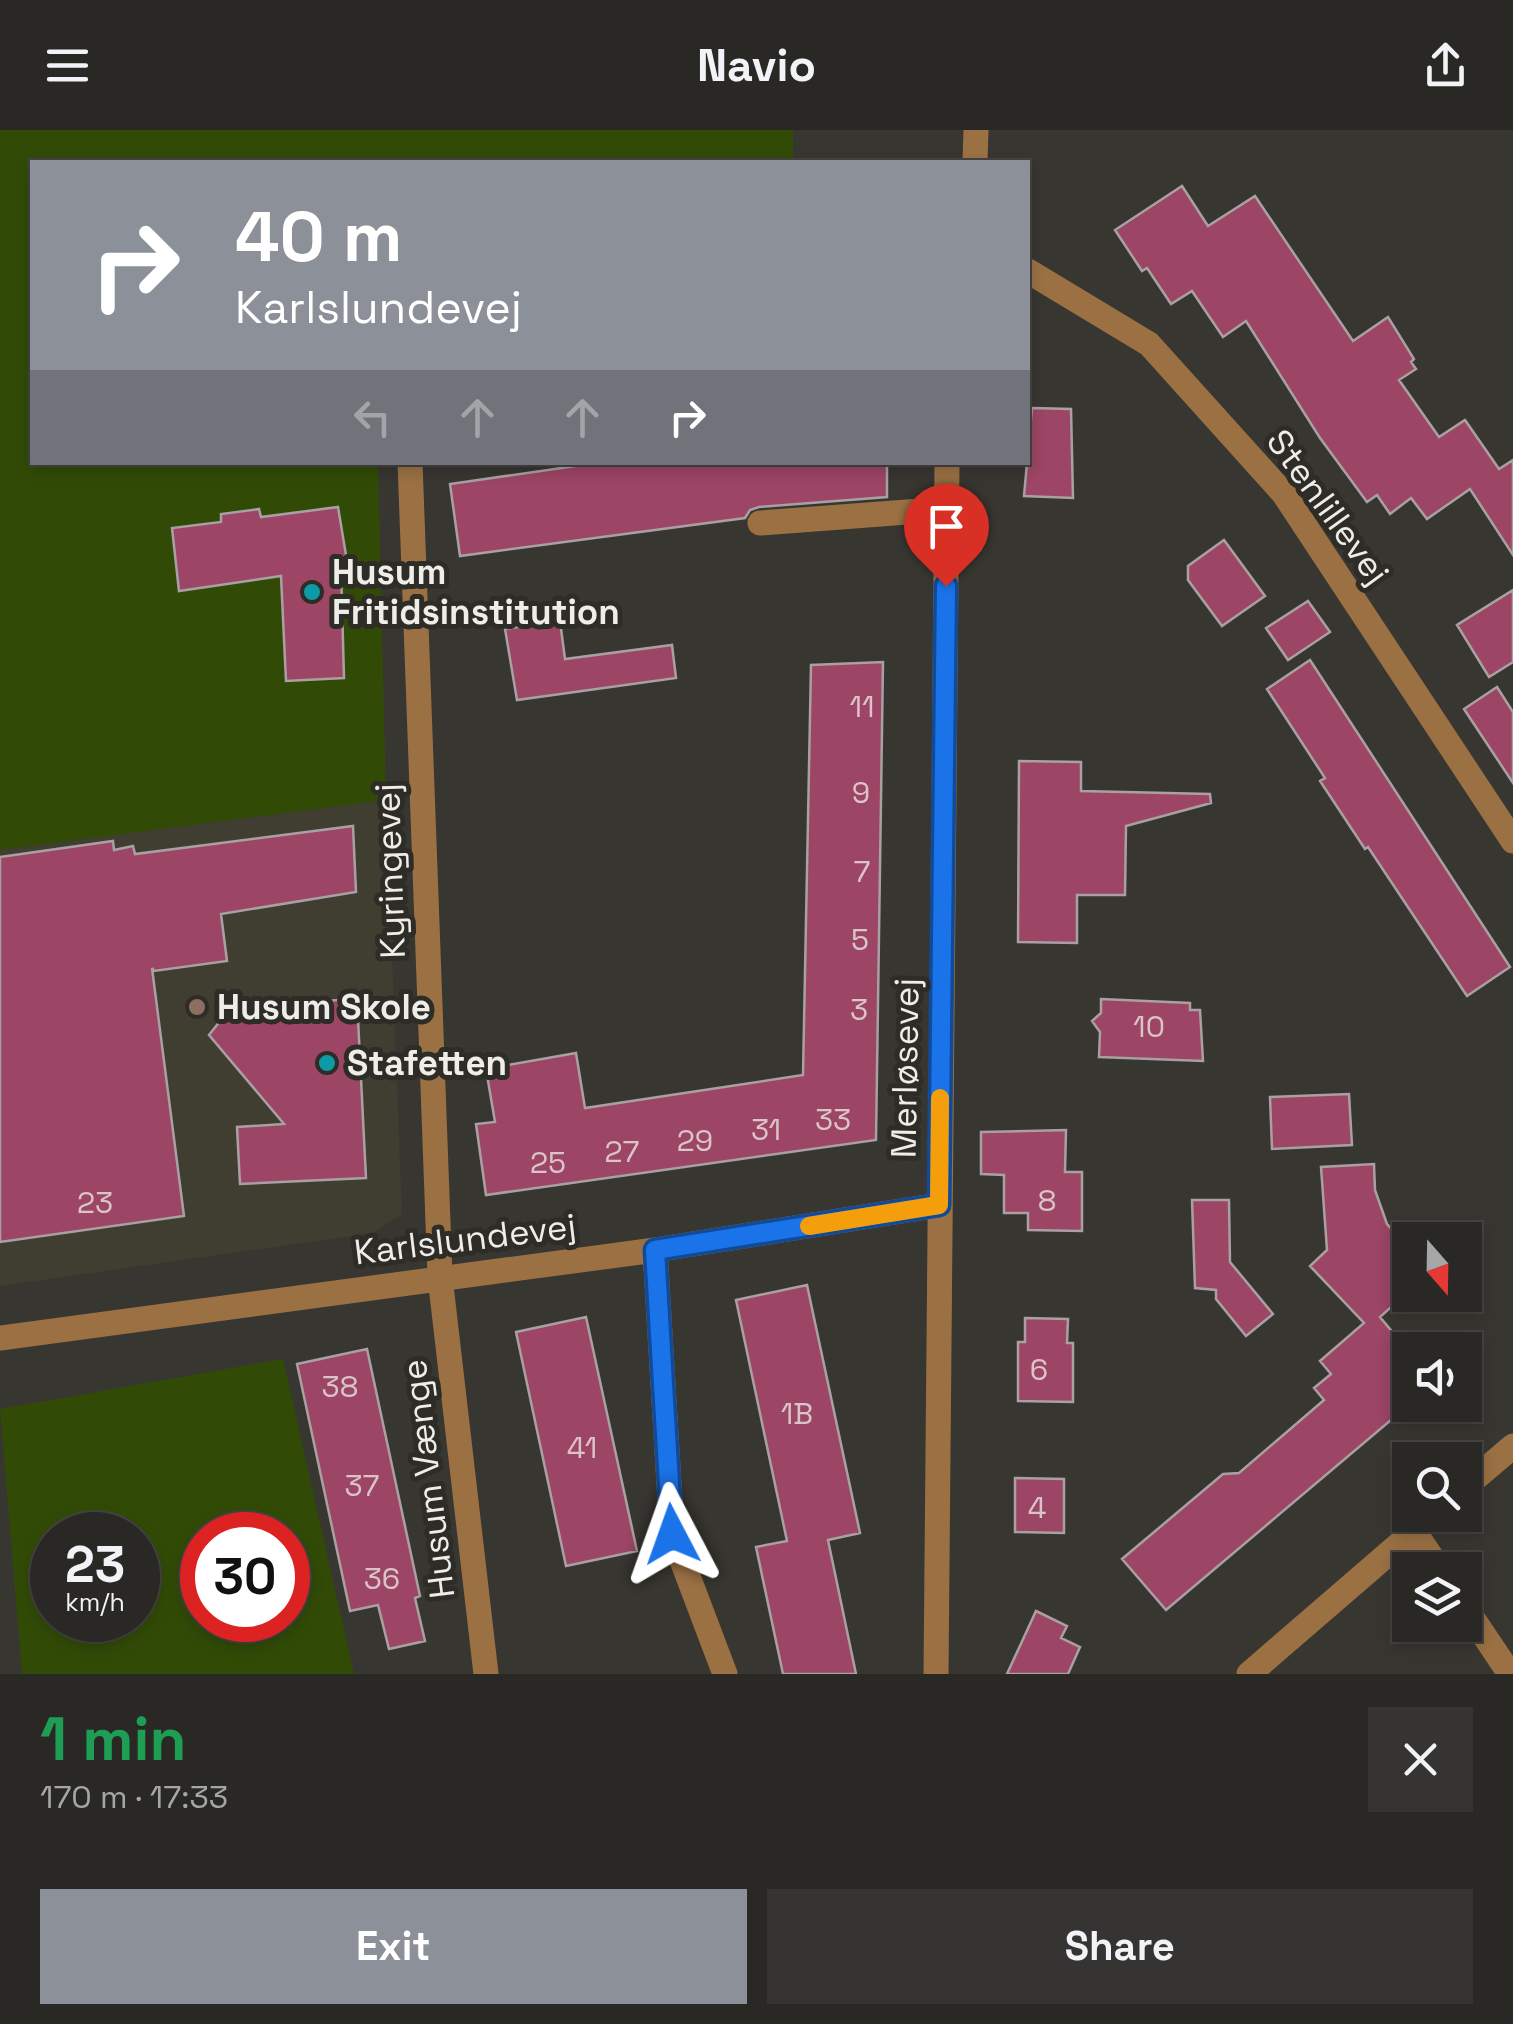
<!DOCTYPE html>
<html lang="en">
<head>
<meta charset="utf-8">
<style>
  body { margin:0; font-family:"Space Grotesk",sans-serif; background:#363432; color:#f1f3f6; height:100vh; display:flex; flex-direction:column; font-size:38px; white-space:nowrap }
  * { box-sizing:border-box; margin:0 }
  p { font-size:32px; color:#a5a6a7 }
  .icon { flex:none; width:55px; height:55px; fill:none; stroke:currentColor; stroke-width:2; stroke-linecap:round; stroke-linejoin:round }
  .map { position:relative; height:1544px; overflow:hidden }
  .drawer { display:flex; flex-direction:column; background:#2a2825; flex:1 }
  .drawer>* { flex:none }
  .hud { position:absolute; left:30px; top:30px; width:1000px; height:305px; border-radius:0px; box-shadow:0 5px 15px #0003,0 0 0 2px #464442; background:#8c9099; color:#fff; overflow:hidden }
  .needle { width:65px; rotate:160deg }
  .fabs { position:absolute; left:1392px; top:1092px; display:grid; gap:20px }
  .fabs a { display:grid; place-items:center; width:90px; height:90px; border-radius:0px; background:#2a2825; box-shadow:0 5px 15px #0003,0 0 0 2px #464442; font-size:50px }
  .speed { position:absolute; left:30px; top:1382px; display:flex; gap:20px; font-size:50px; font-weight:700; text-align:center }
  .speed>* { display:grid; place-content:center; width:130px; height:130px; border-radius:50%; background:#2a2825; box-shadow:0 5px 15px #0003,0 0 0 2px #464442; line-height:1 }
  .speed small { font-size:25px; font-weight:400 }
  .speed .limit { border:15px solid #d22; background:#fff; color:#111 }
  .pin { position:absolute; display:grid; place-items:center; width:85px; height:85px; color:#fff; margin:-102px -42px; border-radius:50% 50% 50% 0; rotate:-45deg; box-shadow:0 0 10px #0007 }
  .pin .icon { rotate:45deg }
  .me { position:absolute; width:110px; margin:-55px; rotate:356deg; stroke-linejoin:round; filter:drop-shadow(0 0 8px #0008) }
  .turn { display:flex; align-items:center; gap:35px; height:210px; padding:0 40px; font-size:45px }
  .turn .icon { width:130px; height:130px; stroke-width:2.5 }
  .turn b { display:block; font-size:70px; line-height:85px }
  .lanes { display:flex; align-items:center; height:95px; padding:0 40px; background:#0003; justify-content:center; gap:50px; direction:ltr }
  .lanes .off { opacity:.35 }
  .round { display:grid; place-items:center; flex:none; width:105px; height:105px; border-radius:0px; background:#363432 }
  .headline { display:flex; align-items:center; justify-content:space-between; height:170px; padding:0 40px }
  h1 { font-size:60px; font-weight:800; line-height:75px; color:#1e9e55 }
  .primary-button { display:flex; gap:20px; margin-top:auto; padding:20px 40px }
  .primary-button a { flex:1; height:115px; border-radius:0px; background:#8c9099; color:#fff; font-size:40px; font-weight:800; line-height:115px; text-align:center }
  .primary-button a+a { background:#363432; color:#f1f3f6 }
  header { display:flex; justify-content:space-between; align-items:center; height:130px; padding:0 40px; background:#2a2825; font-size:45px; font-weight:800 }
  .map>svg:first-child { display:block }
  .built { fill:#403d31 }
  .green { fill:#314b07; fill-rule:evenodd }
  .building { fill:#9c4565; stroke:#a8a0a2; stroke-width:2.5 }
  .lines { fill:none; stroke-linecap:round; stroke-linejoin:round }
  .minor { stroke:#9b7144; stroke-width:25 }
  .route-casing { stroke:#114b97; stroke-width:25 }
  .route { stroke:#1a73e8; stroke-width:18 }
  .slow { stroke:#f59e0b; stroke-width:18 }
  .culture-dot { fill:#0f9aa8; stroke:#2e2c27; stroke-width:4 }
  .education-dot { fill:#8d6e63; stroke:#2e2c27; stroke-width:4 }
  .labels { text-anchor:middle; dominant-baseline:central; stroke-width:10; stroke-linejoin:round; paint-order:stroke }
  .number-label { font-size:30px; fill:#dac3c9 }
  .street-label { font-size:35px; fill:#eeedea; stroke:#2e2c27 }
  .poi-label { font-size:35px; font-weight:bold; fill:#eeedea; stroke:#2e2c27; text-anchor:start }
</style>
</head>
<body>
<header><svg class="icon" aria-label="menu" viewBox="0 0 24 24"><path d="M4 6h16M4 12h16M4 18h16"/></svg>Navio<svg class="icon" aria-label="share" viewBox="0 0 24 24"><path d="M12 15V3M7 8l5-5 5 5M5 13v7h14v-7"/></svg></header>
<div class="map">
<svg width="1513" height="1544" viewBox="0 0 1513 1544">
  <rect width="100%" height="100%" fill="#383631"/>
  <path class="built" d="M378,333l8,337 16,414 -29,19 -373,53v-795z"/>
  <path class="green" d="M0,0h793v32h-761v300l346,1 8,337 -386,50z
    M283,1229l71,315h-332l-22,-265zM138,1405v85h-86v-85zM288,1405v85h-86v-85z"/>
  <path class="building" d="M1182,56l26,40 47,-30 98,145 35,-24 26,42 -3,3 5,7 -17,11 40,57 26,-17 34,49 14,-9v95l-43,-66 -43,30 -16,-21 -21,16 -13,-19 -10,7 -47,-64 -74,-117 -23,16 -31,-46 -21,13 -24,-36 -5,3 -27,-41z
    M1032,278l39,1 2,89 -49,-2z
    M603,332h284v35l-128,10 -9,3 -5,8 -285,38 -10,-72z
    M338,377l10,60h-7l3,111 -58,3 -5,-105 -102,15 -7,-63 49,-6v-8l38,-5 2,8z
    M1224,410l41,56 -43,30 -34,-46v-14z
    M1513,460v72l-24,15 -32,-52z
    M1308,471l22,31 -42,28 -22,-32z
    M560,491l5,38 107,-14 4,33 -159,22 -12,-71z
    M1310,530l200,307 -43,29 -99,-149 -3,2 -45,-68 5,-3 -58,-89z
    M883,532l-7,478 -390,55 -10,-71 19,-2 -9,-53 90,-16 9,55 218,-33 8,-410z
    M1497,557l16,25v71l-49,-74z
    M1019,631l62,1v29l129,3 1,9 -85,23 -1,69h-48v48l-59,-1z
    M353,696l3,66 -135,22 6,47 -73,10 -2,-3 32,248 -184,26v-385l113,-16 1,9 19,-4 2,8z
    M357,869l9,179 -126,6 -3,-57 47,-3 -75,-89 23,-29z
    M1101,869l89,4v7h10l3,51 -104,-4 1,-25 -8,-11 9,-8z
    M1349,964l3,51 -80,4 -2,-52z
    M1066,1000l-1,42h17v59l-54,-1v-17h-24v-38l-23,-1v-42z
    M1374,1034l1,26 12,34 23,25v41l-30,27 30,36v51l-244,206 -44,-51 101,-85 16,-1 85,-73 -10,-12 17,-14 -11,-13 44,-38 -54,-57 17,-16 -6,-83z
    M1192,1070h37l1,62 43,52 -27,22 -30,-37v-9l-21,-2z
    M807,1155l53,248 -32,7 28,134h-73l-27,-127 31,-6 -51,-241z
    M586,1187l51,234 -71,15 -50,-234z
    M1025,1188l43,1 -1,24h6v59l-55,-1v-59h7z
    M367,1219l53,247 -5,2 10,43 -36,8 -11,-44 -28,6 -53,-247z
    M1015,1348l49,1v54l-49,-1z
    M1036,1481l31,15 -6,12 19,9 -12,27h-61z"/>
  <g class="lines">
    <path class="minor" d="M975,32l1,-32
      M1028,141l121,73 135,150 229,347
      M410,332l30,815 46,397
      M760,393l187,-14
      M655,1120l17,284 53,140
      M0,1208l655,-88 284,-45
      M1465,1357l48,-41
      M1414,1401l26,39
      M1465,1477l45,67
      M936,1544l11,-1212
      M1249,1544l184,-159"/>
  </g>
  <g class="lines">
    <g class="route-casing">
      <path id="route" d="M672,1404l-17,-284 284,-45 7,-619"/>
    </g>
    <use href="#route" class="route"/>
    <path class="slow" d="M809,1096l130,-21 1,-107"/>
  </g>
  <g class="culture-dot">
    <circle cx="312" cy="462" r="10"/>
    <circle cx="327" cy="933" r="10"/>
  </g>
  <circle class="education-dot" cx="197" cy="877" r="10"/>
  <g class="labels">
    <g class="number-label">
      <text x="862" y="576">11</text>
      <text x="861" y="662">9</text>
      <text x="862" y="741">7</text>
      <text x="860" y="809">5</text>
      <text x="859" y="879">3</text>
      <text x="1149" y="896">10</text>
      <text x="833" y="989">33</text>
      <text x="766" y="999">31</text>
      <text x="695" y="1010">29</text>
      <text x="622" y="1021">27</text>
      <text x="548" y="1032">25</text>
      <text x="1047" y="1070">8</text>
      <text x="95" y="1072">23</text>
      <text x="1039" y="1239">6</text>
      <text x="340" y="1256">38</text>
      <text x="797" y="1283">1B</text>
      <text x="582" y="1317">41</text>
      <text x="362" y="1355">37</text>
      <text x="1037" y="1377">4</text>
      <text x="382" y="1448">36</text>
    </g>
    <g class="street-label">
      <text transform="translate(1328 377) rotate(54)">Stenlillevej</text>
      <text transform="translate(390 741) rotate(-92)">Kyringevej</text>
      <text transform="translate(905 938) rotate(-89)">Merløsevej</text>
      <text transform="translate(465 1109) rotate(-7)">Karlslundevej</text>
      <text transform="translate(428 1349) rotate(-97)">Husum Vænge</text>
    </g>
    <g class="poi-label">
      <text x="332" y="442">Husum<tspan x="332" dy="40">Fritidsinstitution</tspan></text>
      <text x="217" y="877">Husum Skole</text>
      <text x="347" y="933">Stafetten</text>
    </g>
  </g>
</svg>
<div class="fabs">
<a><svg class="needle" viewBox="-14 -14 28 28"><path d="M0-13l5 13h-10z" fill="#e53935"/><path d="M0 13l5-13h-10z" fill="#a5a6a7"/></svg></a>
<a><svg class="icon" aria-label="sound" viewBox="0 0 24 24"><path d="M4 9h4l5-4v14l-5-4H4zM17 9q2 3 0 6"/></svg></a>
<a><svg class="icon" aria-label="search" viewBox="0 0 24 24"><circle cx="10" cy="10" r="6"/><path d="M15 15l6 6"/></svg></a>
<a><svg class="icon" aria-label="layers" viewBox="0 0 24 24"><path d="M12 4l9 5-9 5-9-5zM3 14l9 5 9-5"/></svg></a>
</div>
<div class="speed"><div>23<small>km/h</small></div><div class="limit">30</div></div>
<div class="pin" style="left:946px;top:456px;background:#d93025"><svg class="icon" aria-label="arrive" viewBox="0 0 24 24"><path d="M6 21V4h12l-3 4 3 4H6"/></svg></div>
<svg class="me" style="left:672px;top:1404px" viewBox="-20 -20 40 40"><path d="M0-17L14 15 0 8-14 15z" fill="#1a73e8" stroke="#fff" stroke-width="4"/></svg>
<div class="hud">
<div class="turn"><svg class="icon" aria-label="right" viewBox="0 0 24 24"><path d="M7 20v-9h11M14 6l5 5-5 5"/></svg><div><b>40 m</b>Karlslundevej</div></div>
<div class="lanes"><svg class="icon off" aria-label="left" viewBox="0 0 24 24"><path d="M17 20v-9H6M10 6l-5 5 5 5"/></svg><svg class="icon off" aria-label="ahead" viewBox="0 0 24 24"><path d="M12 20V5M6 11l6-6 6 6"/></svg><svg class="icon off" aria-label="ahead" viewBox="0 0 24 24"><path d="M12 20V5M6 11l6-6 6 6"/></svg><svg class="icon" aria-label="right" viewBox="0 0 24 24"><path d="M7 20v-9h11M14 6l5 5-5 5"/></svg></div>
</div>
</div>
<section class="drawer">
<div class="headline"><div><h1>1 min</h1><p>170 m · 17:33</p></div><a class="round"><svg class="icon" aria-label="close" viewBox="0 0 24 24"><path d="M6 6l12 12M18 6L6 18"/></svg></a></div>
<div class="primary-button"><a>Exit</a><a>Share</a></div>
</section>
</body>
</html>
